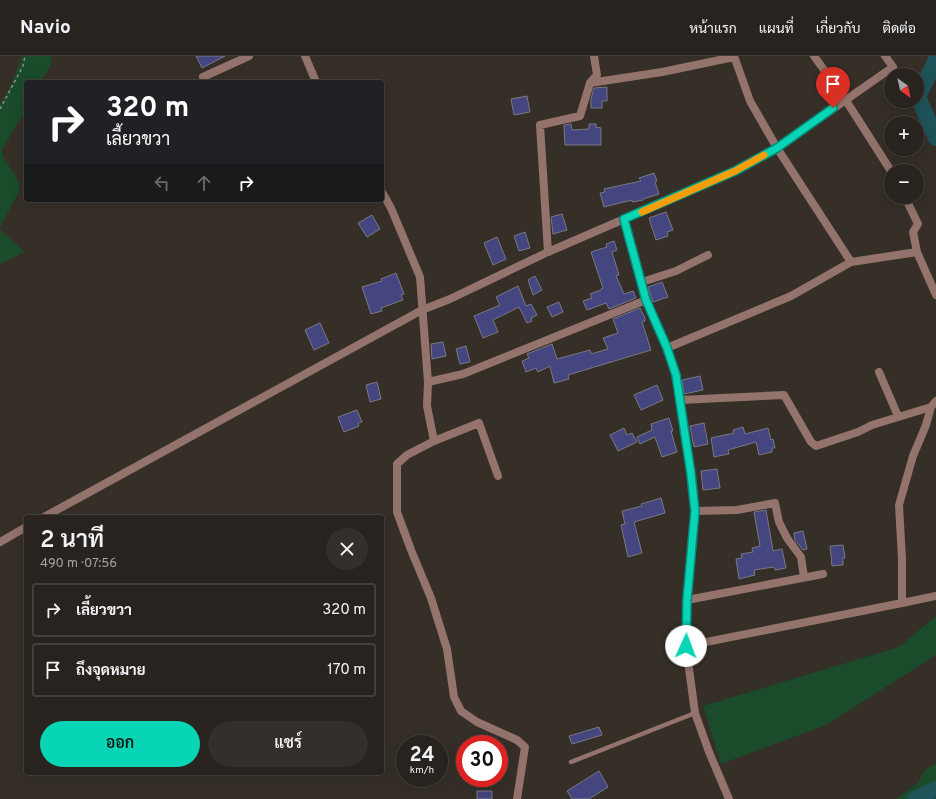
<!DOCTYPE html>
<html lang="th">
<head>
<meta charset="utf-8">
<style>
  body { margin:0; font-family:Overpass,Sarabun,sans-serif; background:#342f2b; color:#f1f3f6; height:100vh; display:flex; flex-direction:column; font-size:15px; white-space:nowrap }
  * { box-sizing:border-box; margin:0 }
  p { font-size:13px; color:#a5a4a4 }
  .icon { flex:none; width:22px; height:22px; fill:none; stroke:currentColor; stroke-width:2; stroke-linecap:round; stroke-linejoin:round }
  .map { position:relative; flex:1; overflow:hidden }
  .panel { position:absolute; left:24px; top:459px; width:360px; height:260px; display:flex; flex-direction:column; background:#28231e; border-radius:4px; box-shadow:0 4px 16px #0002,0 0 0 1px #44403c }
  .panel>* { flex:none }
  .banner { position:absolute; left:24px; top:24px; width:360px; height:122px; border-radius:4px; box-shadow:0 4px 16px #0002,0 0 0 1px #44403c; background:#202124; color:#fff; overflow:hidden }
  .needle { width:26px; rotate:146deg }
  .tools { position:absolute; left:884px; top:12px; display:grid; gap:8px }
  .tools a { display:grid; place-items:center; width:40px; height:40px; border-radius:50%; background:#28231e; box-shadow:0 4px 16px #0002,0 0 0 1px #44403c; font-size:20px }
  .speed { position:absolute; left:396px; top:679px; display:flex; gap:8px; font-size:20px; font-weight:700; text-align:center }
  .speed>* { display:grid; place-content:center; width:52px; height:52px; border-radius:50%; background:#28231e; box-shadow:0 4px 16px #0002,0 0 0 1px #44403c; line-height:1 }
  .speed small { font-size:10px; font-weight:400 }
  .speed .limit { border:6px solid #d22; background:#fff; color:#111 }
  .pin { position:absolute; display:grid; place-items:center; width:34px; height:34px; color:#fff; margin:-41px -17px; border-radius:50% 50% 50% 0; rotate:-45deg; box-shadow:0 0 4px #0007 }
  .pin .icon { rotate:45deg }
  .me { position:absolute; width:44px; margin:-22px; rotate:2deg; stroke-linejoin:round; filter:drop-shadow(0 0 3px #0008) }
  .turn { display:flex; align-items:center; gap:14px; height:84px; padding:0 16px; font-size:18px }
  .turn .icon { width:52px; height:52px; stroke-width:2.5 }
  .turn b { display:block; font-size:28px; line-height:34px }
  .lanes { display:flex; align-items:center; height:38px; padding:0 16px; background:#0003; justify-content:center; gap:20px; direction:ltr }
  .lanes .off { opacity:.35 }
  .round { display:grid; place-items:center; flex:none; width:42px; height:42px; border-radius:21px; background:#342f2b }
  .headline { display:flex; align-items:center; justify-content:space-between; height:68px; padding:0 16px }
  h1 { font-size:24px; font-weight:600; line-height:30px }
  .action { display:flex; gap:8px; margin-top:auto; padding:8px 16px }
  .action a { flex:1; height:46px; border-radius:24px; background:#07d5b6; color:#111; font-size:16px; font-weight:600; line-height:46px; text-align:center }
  .action a+a { background:#342f2b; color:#f1f3f6 }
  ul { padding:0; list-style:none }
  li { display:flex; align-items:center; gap:12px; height:54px; margin:0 8px 6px; padding:0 8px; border:2px solid #44403c; border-radius:4px }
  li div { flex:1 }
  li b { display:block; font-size:15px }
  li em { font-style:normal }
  header { display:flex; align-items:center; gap:24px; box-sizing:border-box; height:56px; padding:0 20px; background:#28231e; border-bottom:1px solid #44403c }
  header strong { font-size:19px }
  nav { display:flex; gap:22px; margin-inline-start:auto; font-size:14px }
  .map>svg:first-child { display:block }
  .green { fill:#1a4b2b }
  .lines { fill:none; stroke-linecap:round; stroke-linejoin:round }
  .river { stroke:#1e5359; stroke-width:16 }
  .building { fill:#45457f; stroke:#787983 }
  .path { stroke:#928d87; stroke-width:1.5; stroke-dasharray:3 3; stroke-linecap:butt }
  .service { stroke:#93736b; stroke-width:4.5 }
  .minor { stroke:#93736b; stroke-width:8 }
  .tertiary { stroke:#93736b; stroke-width:8 }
  .route-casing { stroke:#058a76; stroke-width:10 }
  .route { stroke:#07d5b6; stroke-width:7 }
  .slow { stroke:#f59e0b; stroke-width:7 }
</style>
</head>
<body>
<header>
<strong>Navio</strong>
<nav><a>หน้าแรก</a><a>แผนที่</a><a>เกี่ยวกับ</a><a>ติดต่อ</a></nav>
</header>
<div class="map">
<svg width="936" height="743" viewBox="0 0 936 743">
  <rect width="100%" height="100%" fill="#352f28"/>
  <path class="green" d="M22,0h28l2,6 -11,20h-15v28l-24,39c-1,16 20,24 17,43l-19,35v-123l11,-19z
    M0,174l25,22 -25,12z
    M936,560v39l-110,70 -105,39 -18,-58 196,-59z
    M936,707v36h-40l22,-16 6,-12z"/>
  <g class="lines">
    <path class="river" d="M936,4l-18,37 18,41
      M915,743l21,-10"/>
  </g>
  <path class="building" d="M196,0h29l-23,12z
    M607,31v14h-5v7h-11v-9l3,-11z
    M527,40l3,16 -16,3 -3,-16z
    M571,68l1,6 17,-1v-5h7v3l5,1v17h-36l-1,-20z
    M654,117l3,8 -2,1 4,12 -16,5v1l-11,2v-2l-28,7 -4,-14 5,-1 -1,-3 37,-8 -2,-3z
    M666,156l7,18 -6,2 1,4 -12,4 -7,-22z
    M562,158l5,16 -14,4 -2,-17z
    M372,159l8,14 -13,8 -9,-14z
    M525,176l5,16 -11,3 -5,-15z
    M497,181l9,22 -13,6 -9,-22z
    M614,185l3,9 -5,2 7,23 -3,1 8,18 9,-3 3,7 -27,11 -3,-6 -19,7 -4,-9 9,-3 -2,-4 11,-4v-1l2,-1 -12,-36 16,-5 -1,-3z
    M396,217l8,21 -3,1 2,5 -22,8 1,3 -11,3 -9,-27 20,-6 -1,-2z
    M535,220l7,14 -9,5 -5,-15z
    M662,226l6,15 -15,5 -5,-15z
    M518,230l8,20 5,-2 6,11 -6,3 1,3 -5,2 -8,-16 -26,13 5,12 -15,6 -9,-22 26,-11 -4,-8z
    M559,246l4,10 -11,5 -5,-10z
    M640,252l5,10v3l-3,1 9,28 -83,25 1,4 -15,4 -4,-17 -12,6 -2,-4 -10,4 -4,-11 7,-3 -2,-4 25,-10 5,15 33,-9 1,4 17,-5 -5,-11 15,-5 -5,-14z
    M320,267l9,20 -15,7 -9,-20z
    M443,286l3,14 -14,3 -1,-15z
    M466,290l4,16 -10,2 -4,-15z
    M700,320l3,14 -19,4 -2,-14z
    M377,326l4,17 -11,3 -4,-17z
    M657,329l6,15 -22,10 -7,-15z
    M357,354l5,12 -4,1 1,3 -15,6 -6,-15z
    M669,362l4,13h-2l6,21 -15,5 -7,-20 -15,7 -3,-7 15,-7 -1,-6z
    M704,367l4,21 -14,3 -4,-21z
    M743,371l2,7 23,-6 3,12 2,-1 2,9h-3v4l-13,3 -3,-13 -28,8 1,4 -15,3 -3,-19 23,-5 -1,-3z
    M624,372l3,7 5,-2 5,9 -19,9 -8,-16z
    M717,413l3,19 -17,2 -2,-19z
    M661,442l4,15 -31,9 8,31 -14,4 -7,-32 4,-1 -3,-13 20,-5 -1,-2z
    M766,454l7,41 9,-2 4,19 -11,2 -1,-3 -20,3 1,5 -16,4 -3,-20 6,-1 -1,-4 12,-2 -1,-4 8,-2 -6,-34z
    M803,475l4,18 -4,1 -8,-10 -1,-7z
    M843,489l2,13h-2v7l-11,1 -2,-20z
    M599,671l3,8 -30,9 -3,-8z
    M599,715l9,16 -19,12h-17l-5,-8z
    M477,735h15v8h-15z"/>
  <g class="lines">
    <path class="path" d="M0,53l23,-43 2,-10"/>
    <path class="service" d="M571,706l124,-49"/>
    <path class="minor" d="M305,0l11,26
      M734,0l16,45 27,47 74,114
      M814,0l31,43 46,72
      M203,21l46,-21
      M590,27l72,-11 72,-15
      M382,136l9,16 29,69 8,105 -1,24 7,35 -27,14 -10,9v48l14,38 20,48 16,51 7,48 7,14 16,11 40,18 8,7 -8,52
      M905,141l13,27 -5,8 4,20 19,43
      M624,163l22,81 21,48 9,27 15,99 4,37 -8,89 -1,46 9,67 14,39 20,47
      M548,196l-8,-127 40,-9 10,-33 7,-8 -3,-19
      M642,226l34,-11 32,-16
      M667,292l124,-52 60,-34 66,-10
      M879,316l19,44
      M428,326l35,-8 183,-74
      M680,344l104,-5 27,47 5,4 42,-14 14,-7 59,-18
      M434,385l45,-18 19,53
      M695,455l42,-1 38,-7 4,19 8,16 14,19 3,20
      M687,544l136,-26
      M902,547l34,-7
      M686,590l216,-43v-44l-3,-54 14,-49 13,-31 5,-18 5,-6"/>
    <path class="tertiary" d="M44,461l378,-207 28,-11 98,-47 187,-81 42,-23 116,-81 -8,-11
      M0,486l26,-15"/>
  </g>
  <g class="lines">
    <g class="route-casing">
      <path id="route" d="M686,590l1,-46 8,-89 -4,-37 -15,-99 -9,-27 -21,-48 -22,-81 111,-48 42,-23 56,-40"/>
    </g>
    <use href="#route" class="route"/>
    <path class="slow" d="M642,156l93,-41 29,-16"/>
  </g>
</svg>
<div class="tools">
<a><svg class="needle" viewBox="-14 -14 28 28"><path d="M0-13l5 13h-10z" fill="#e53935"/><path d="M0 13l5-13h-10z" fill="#a5a4a4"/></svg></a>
<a>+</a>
<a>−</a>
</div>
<div class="speed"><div>24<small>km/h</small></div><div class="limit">30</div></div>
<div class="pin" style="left:833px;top:52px;background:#d93025"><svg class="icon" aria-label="arrive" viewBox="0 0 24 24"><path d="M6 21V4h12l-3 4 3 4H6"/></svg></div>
<svg class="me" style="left:686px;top:590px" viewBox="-20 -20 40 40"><circle r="19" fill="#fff"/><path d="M0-13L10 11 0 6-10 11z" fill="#07d5b6"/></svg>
<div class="banner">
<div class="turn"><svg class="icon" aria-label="right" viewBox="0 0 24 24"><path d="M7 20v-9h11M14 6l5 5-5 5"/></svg><div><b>320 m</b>เลี้ยวขวา</div></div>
<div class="lanes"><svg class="icon off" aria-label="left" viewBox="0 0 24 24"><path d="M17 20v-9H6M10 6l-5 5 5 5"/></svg><svg class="icon off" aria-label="ahead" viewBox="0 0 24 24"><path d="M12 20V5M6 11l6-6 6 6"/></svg><svg class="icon" aria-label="right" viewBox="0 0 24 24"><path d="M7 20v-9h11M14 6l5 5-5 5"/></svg></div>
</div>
<section class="panel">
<div class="headline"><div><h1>2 นาที</h1><p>490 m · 07:56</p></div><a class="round"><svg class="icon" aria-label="close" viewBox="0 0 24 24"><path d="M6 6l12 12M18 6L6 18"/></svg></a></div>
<ul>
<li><svg class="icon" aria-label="right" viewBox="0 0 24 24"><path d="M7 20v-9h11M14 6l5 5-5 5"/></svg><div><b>เลี้ยวขวา</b></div><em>320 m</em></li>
<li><svg class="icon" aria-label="arrive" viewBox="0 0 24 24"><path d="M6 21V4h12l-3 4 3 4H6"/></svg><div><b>ถึงจุดหมาย</b></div><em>170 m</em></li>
</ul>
<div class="action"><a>ออก</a><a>แชร์</a></div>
</section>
</div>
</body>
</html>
